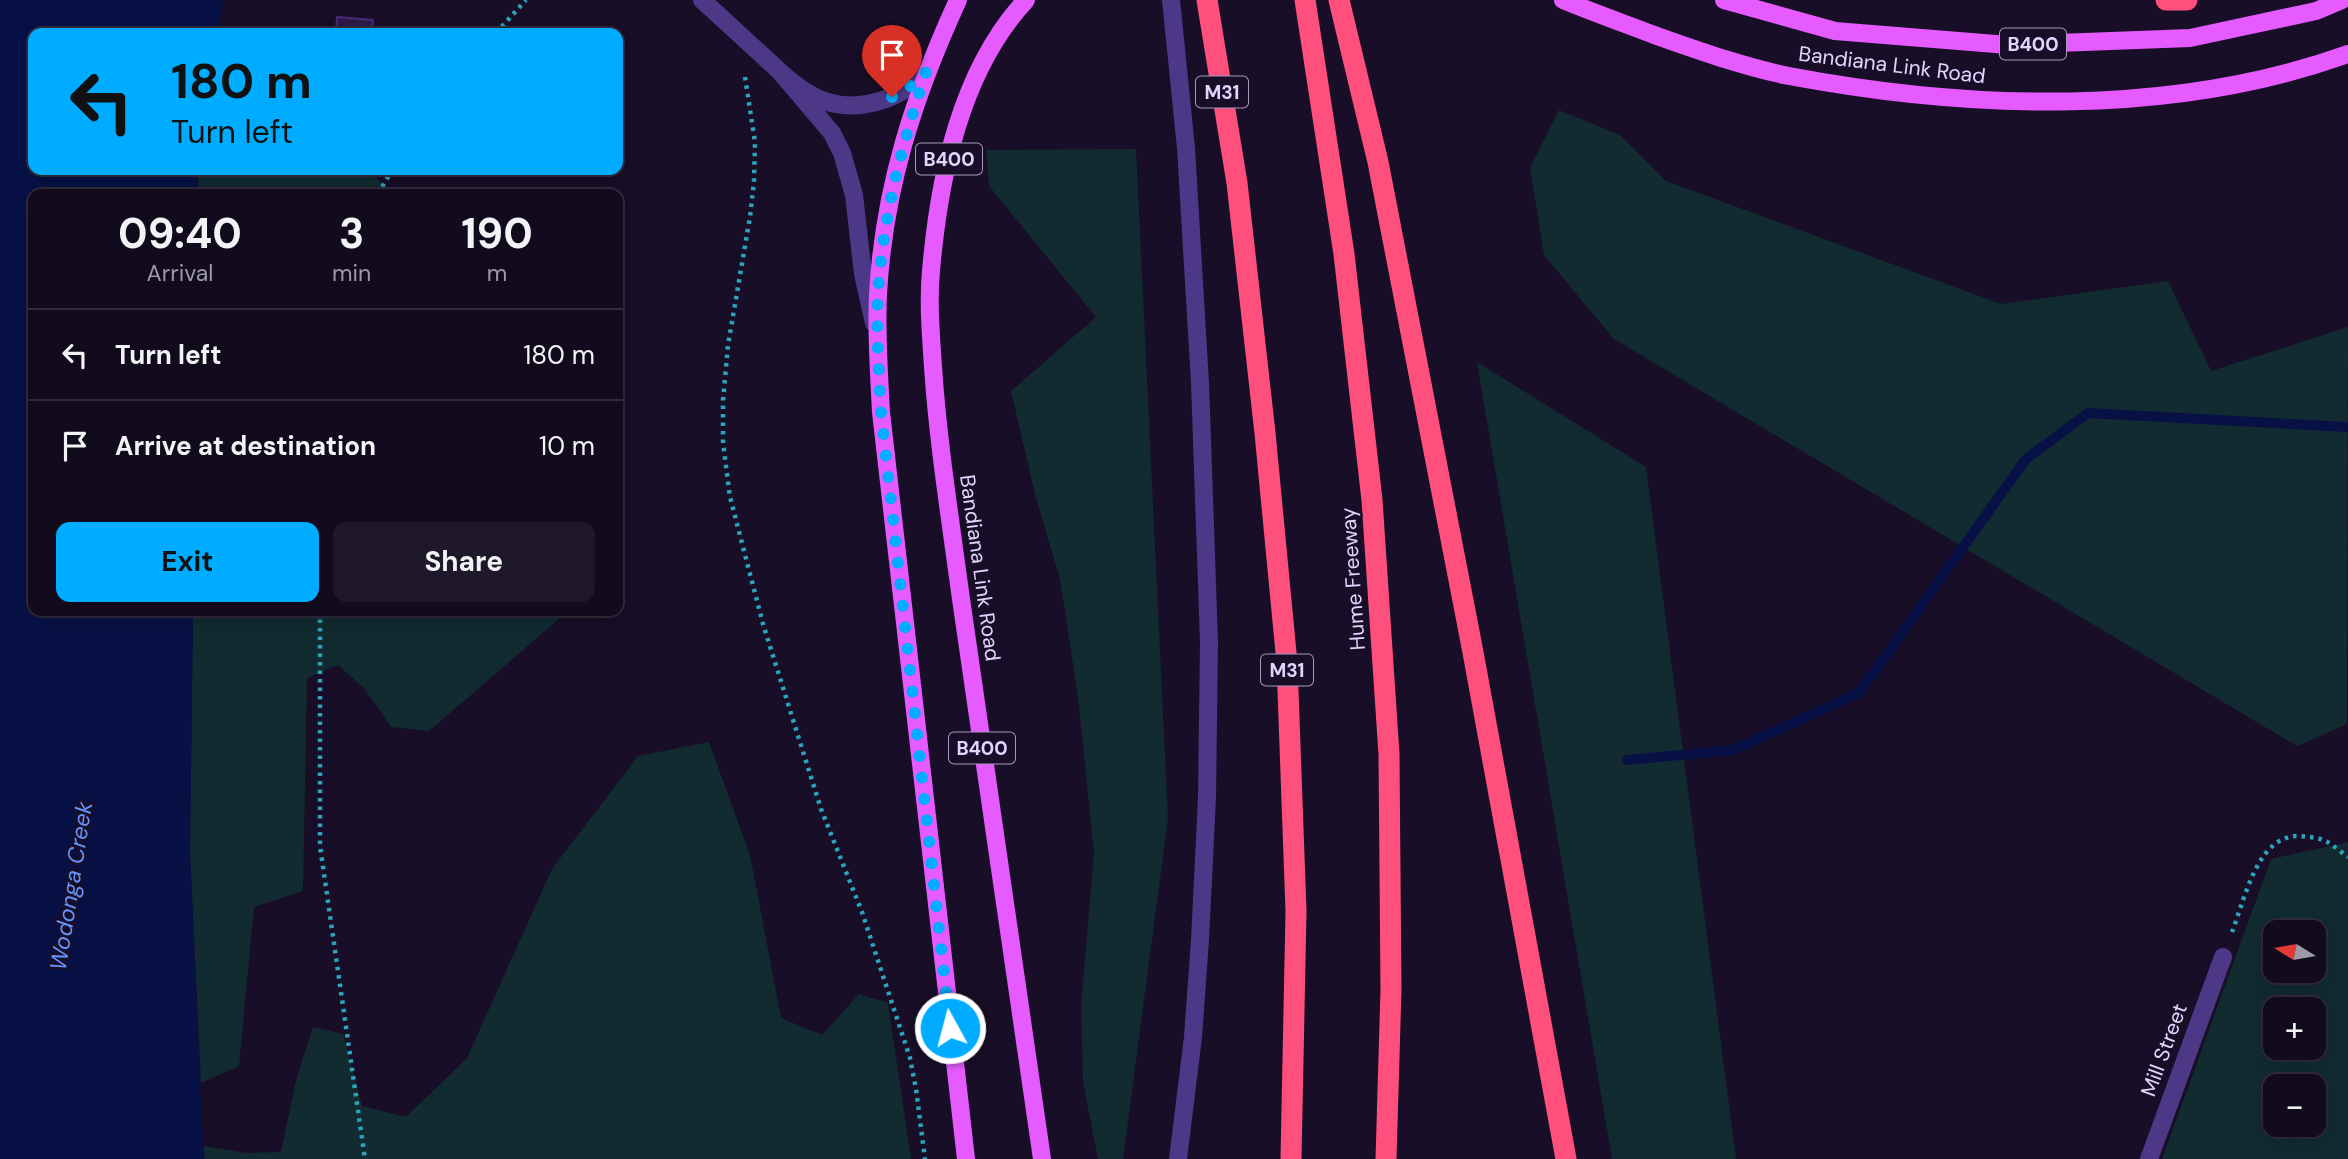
<!DOCTYPE html>
<html lang="en">
<head>
<meta charset="utf-8">
<style>
  body { margin:0; font-family:"DM Sans",sans-serif; background:#1f182a; color:#f1f3f6; height:100vh; display:flex; flex-direction:column; font-size:26px; white-space:nowrap }
  * { box-sizing:border-box; margin:0 }
  p { font-size:23px; color:#9c9aa4 }
  .icon { flex:none; width:38px; height:38px; fill:none; stroke:currentColor; stroke-width:2; stroke-linecap:round; stroke-linejoin:round }
  .map { position:relative; flex:1; overflow:hidden }
  .sheet { position:absolute; left:28px; top:189px; width:595px; height:427px; display:flex; flex-direction:column; background:#120a1d; border-radius:14px; box-shadow:0 4px 18px #0003,0 0 0 2px #312b3b }
  .sheet>* { flex:none }
  .banner { position:absolute; left:28px; top:28px; width:595px; height:147px; border-radius:14px; box-shadow:0 4px 18px #0003,0 0 0 2px #312b3b; background:#00acff; color:#111; overflow:hidden }
  .needle { width:46px; rotate:281deg }
  .controls { position:absolute; left:2263px; top:920px; display:grid; gap:14px }
  .controls a { display:grid; place-items:center; width:63px; height:63px; border-radius:14px; background:#120a1d; box-shadow:0 4px 18px #0003,0 0 0 2px #312b3b; font-size:35px }
  .pin { position:absolute; display:grid; place-items:center; width:60px; height:60px; color:#fff; margin:-72px -30px; border-radius:50% 50% 50% 0; rotate:-45deg; box-shadow:0 0 7px #0007 }
  .pin .icon { rotate:45deg }
  .me { position:absolute; width:77px; margin:-38px; rotate:353deg; stroke-linejoin:round; filter:drop-shadow(0 0 5px #0008) }
  .turn { display:flex; align-items:center; gap:24px; height:147px; padding:0 28px; font-size:32px }
  .turn .icon { width:91px; height:91px; stroke-width:2.5 }
  .turn b { display:block; font-size:49px; line-height:60px }
  .eta { display:flex; justify-content:space-evenly; align-items:center; height:119px; text-align:center }
  .eta b { font-size:42px; font-weight:700; line-height:49px }
  .primary-button { display:flex; gap:14px; margin-top:auto; padding:14px 28px }
  .primary-button a { flex:1; height:80px; border-radius:14px; background:#00acff; color:#111; font-size:28px; font-weight:700; line-height:80px; text-align:center }
  .primary-button a+a { background:#1f182a; color:#f1f3f6 }
  ul { padding:0; list-style:none }
  li { display:flex; align-items:center; gap:21px; height:91px; padding:0 28px; border-top:2px solid #312b3b }
  li div { flex:1 }
  li b { display:block; font-size:26px }
  li em { font-style:normal }
  .map>svg:first-child { display:block }
  .green { fill:#112b31; fill-rule:evenodd }
  .water { fill:#081146 }
  .lines { fill:none; stroke-linecap:round; stroke-linejoin:round }
  .stream { stroke:#081146; stroke-width:10 }
  .building { fill:#2d1a48; stroke:#4a2b75; stroke-width:2 }
  .path { stroke:#2ba4bc; stroke-width:4.5; stroke-dasharray:3.5 5; stroke-linecap:butt }
  .minor { stroke:#4c3887; stroke-width:18 }
  .major { stroke:#e65bff; stroke-width:18 }
  .highway { stroke:#ff4f7c; stroke-width:21 }
  .route { stroke:#00acff; stroke-width:12; stroke-dasharray:0 21.6 }
  .labels { text-anchor:middle; dominant-baseline:central; stroke-width:5; stroke-linejoin:round; paint-order:stroke }
  .shield { fill:#180e27; stroke:#a599be; stroke-width:2 }
  .shield-label { font-size:19px; font-weight:bold; fill:#e2d4ff }
  .street-label { font-size:21px; fill:#e2d4ff; stroke:#180e27 }
  .water-label { font-size:23px; font-style:italic; fill:#6293ff; stroke:#180e27 }
</style>
</head>
<body>
<div class="map">
<svg width="2348" height="1159" viewBox="0 0 2348 1159">
  <rect width="100%" height="100%" fill="#180e27"/>
  <path class="green" d="M1559,110l61,25 46,46 335,123 167,-23 43,90 137,-44 -1,397 -50,22 -683,-407 -70,-84 -14,-87z
    M1136,149l32,670 -45,340h-25l-15,-77 -2,-78 13,-150 -16,-157 -18,-118 -24,-81 -25,-107 85,-74 -107,-131 -3,-36z
    M198,170h171l22,24h-193z
    M1477,362l169,105 90,692h-124z
    M193,611h370l-4,8 -130,112 -38,-4 -27,-39 -26,-23 -31,13 -4,213 -49,16 -15,159 -38,17 -11,-231z
    M709,742l41,113 31,163 41,17 37,-41 29,9 23,156h-706l-2,-13 43,7 35,-1 16,-76 16,-49 30,7 19,72 44,11 61,-59 85,-189 86,-113z
    M2348,842v317h-186l109,-300zM2275,933h39v38h-39zM2275,1010h39v38h-39zM2275,1087h39v38h-39z"/>
  <path class="water" d="M0,0h223l-5,33h-185v137h165v24h-165v417h160l-3,241 13,293 2,14h-205z"/>
  <g class="lines">
    <path class="stream" d="M1627,760l106,-10 126,-57 167,-234 62,-46 260,14"/>
  </g>
  <path class="building" d="M337,17l36,3 -1,13h-36z"/>
  <g class="lines">
    <path class="path" d="M496,33l30,-33
      M745,77l10,65 -1,39 -4,36 -22,128 -5,55v43l7,54 33,127 58,185 41,103 48,146 6,31 9,70
      M378,194l14,-24
      M320,611v235l45,313
      M2232,932c13,-33 25,-97 67,-96 9,1 18,1 27,5 7,4 15,11 22,16"/>
    <path class="minor" d="M702,0c20,18 40,37 60,55 16,15 32,31 51,41 38,20 85,6 113,-24
      M1171,0l15,148 14,235 9,259 -2,156 -7,142 -7,97 -15,122
      M781,73l51,60 10,20 12,42 9,79 11,49
      M2149,1159l74,-202"/>
    <path class="major" d="M958,0c-44,96 -74,187 -80,294 -2,39 1,78 3,118l85,747
      M1026,0c-66,71 -87,178 -95,271 -3,32 0,65 2,96 5,75 17,150 27,225 27,189 55,378 82,567
      M1563,0c31,13 63,24 94,36 43,15 87,31 132,40 181,34 383,41 559,-22
      M1724,0l111,31 173,14 182,-7 126,-27 26,-11"/>
    <path class="highway" d="M1207,0l30,183 28,250 22,230 9,248 -5,248
      M1305,0l39,254 28,246 17,254 2,235 -5,170
      M1339,0l39,162 94,485 94,512
      M2166,0h21"/>
  </g>
  <g class="lines">
    <path class="route" d="M892,97l20,-12 14,-13c-24,72 -43,145 -48,221 -2,40 1,79 3,119l69,616"/>
  </g>
  <g class="labels">
    <g class="shield">
      <rect x="2000" y="28.5" width="66" height="31" rx="5"/>
      <rect x="1196" y="76.5" width="52" height="31" rx="5"/>
      <rect x="916" y="143.5" width="66" height="31" rx="5"/>
      <rect x="1261" y="654.5" width="52" height="31" rx="5"/>
      <rect x="949" y="732.5" width="66" height="31" rx="5"/>
    </g>
    <g class="shield-label">
      <text x="2033" y="44">B400</text>
      <text x="1222" y="92">M31</text>
      <text x="949" y="159">B400</text>
      <text x="1287" y="670">M31</text>
      <text x="982" y="748">B400</text>
    </g>
    <g class="street-label">
      <text transform="translate(1892 65) rotate(7)">Bandiana Link Road</text>
      <text transform="translate(980 568) rotate(82)">Bandiana Link Road</text>
      <text transform="translate(1353 579) rotate(-94)">Hume Freeway</text>
      <text transform="translate(2164 1050) rotate(-70)">Mill Street</text>
    </g>
    <g class="water-label">
      <text transform="translate(71 886) rotate(-81)">Wodonga Creek</text>
    </g>
  </g>
</svg>
<div class="controls">
<a><svg class="needle" viewBox="-14 -14 28 28"><path d="M0-13l5 13h-10z" fill="#e53935"/><path d="M0 13l5-13h-10z" fill="#9c9aa4"/></svg></a>
<a>+</a>
<a>−</a>
</div>
<div class="pin" style="left:892px;top:97px;background:#d93025"><svg class="icon" aria-label="arrive" viewBox="0 0 24 24"><path d="M6 21V4h12l-3 4 3 4H6"/></svg></div>
<svg class="me" style="left:950px;top:1028px" viewBox="-20 -20 40 40"><circle r="17" fill="#00acff" stroke="#fff" stroke-width="3"/><path d="M0-11L8 9 0 5-8 9z" fill="#fff"/></svg>
<div class="banner">
<div class="turn"><svg class="icon" aria-label="left" viewBox="0 0 24 24"><path d="M17 20v-9H6M10 6l-5 5 5 5"/></svg><div><b>180 m</b>Turn left</div></div>
</div>
<section class="sheet">
<div class="eta">
<div><b>09:40</b><p>Arrival</p></div>
<div><b>3</b><p>min</p></div>
<div><b>190</b><p>m</p></div>
</div>
<ul>
<li><svg class="icon" aria-label="left" viewBox="0 0 24 24"><path d="M17 20v-9H6M10 6l-5 5 5 5"/></svg><div><b>Turn left</b></div><em>180 m</em></li>
<li><svg class="icon" aria-label="arrive" viewBox="0 0 24 24"><path d="M6 21V4h12l-3 4 3 4H6"/></svg><div><b>Arrive at destination</b></div><em>10 m</em></li>
</ul>
<div class="primary-button"><a>Exit</a><a>Share</a></div>
</section>
</div>
</body>
</html>
